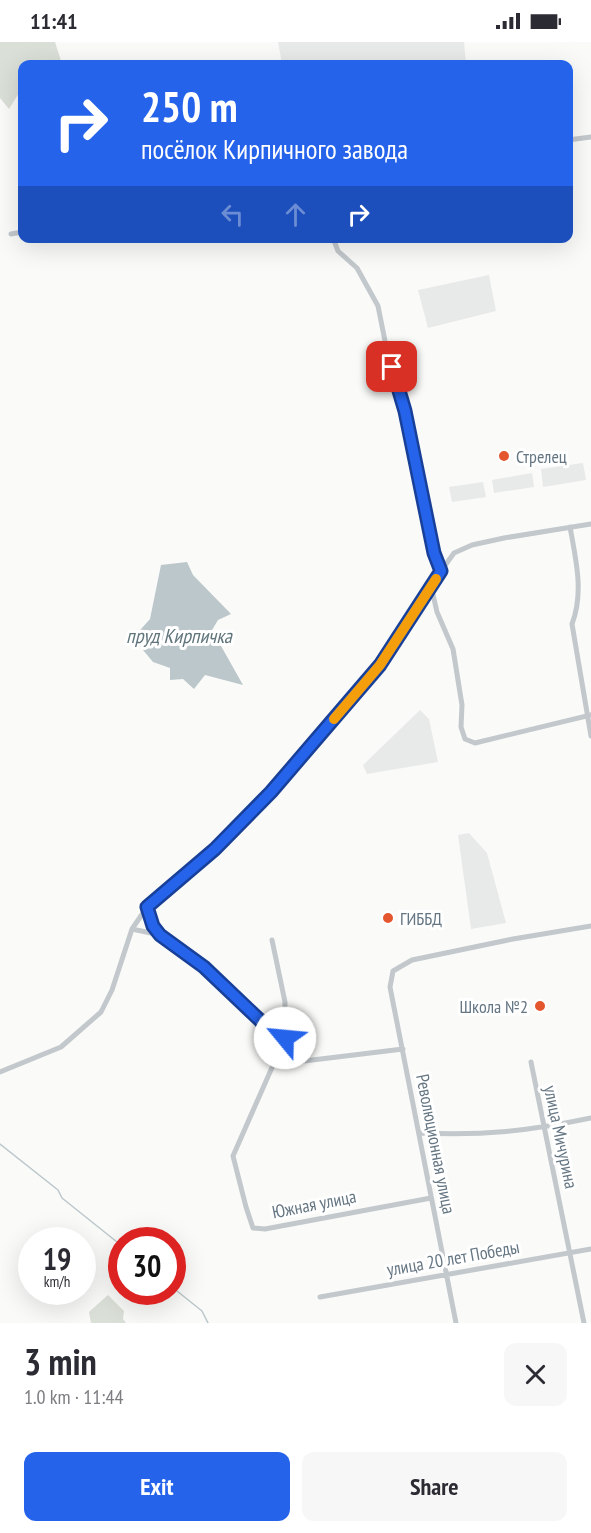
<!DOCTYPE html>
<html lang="en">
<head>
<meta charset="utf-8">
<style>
  body { margin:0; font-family:"PT Sans Narrow",sans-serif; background:#f7f7f7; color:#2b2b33; height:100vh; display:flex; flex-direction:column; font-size:22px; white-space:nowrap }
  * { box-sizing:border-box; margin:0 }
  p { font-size:20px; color:#7c7c81 }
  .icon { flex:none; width:33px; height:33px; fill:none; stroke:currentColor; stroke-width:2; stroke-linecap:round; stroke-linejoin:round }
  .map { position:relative; height:1281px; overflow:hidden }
  .details { display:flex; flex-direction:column; background:#fff; flex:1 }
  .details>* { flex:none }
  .banner { position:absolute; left:18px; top:18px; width:555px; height:183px; border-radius:12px; box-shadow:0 6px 24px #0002; background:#2563eb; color:#fff; overflow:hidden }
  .speed { position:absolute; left:18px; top:1185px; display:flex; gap:12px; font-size:30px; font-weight:700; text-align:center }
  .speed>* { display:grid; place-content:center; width:78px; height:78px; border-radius:50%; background:#fff; box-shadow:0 6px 24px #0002; line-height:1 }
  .speed small { font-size:15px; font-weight:400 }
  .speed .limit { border:9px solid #d22; background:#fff; color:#111 }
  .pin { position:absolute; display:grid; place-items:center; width:51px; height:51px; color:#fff; margin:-26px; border-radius:12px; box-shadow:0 3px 9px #0006 }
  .me { position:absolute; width:66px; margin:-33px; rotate:298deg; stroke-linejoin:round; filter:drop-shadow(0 0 4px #0008) }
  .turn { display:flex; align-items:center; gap:21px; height:126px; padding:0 24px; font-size:27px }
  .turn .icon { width:78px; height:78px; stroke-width:2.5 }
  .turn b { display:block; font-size:42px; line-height:51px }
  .lanes { display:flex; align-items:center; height:57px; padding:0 24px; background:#0003; justify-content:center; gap:30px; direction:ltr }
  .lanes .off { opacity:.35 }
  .round { display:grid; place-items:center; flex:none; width:63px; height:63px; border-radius:12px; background:#f7f7f7 }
  .overview { display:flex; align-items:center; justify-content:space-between; height:102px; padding:0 24px }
  h1 { font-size:36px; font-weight:600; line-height:45px }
  .cta { display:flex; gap:12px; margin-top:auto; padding:12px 24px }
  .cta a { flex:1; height:69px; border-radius:12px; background:#2563eb; color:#fff; font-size:24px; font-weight:600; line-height:69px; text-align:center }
  .cta a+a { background:#f7f7f7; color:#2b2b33 }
  .status { display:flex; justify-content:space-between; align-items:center; height:42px; padding:0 30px; background:#fff; direction:ltr }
  .status svg { height:16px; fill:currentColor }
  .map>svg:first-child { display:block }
  .built { fill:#e8e9e9 }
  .green { fill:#dadfd7 }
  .water { fill:#bbc7cb }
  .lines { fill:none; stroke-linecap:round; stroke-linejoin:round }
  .stream { stroke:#bbc7cb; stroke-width:1.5 }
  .minor { stroke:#c3c8cc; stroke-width:5 }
  .route-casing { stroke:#184099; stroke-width:15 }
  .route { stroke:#2563eb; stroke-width:10 }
  .slow { stroke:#f59e0b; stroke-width:10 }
  .poi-dot { fill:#e4572e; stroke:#fff; stroke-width:2 }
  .labels { text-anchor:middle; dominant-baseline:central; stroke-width:6; stroke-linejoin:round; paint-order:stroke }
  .poi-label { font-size:18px; fill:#657683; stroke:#fff; text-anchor:start }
  .street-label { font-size:18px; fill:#657683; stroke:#fff }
  .water-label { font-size:20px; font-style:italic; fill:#60757c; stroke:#fff }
</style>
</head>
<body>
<div class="status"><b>11:41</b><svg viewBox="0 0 49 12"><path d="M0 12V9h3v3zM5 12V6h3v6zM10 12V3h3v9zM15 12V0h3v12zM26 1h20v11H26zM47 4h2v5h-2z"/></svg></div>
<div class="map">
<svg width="591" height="1281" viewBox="0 0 591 1281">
  <rect width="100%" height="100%" fill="#fafaf8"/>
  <path class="built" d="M278,0h186l2,22h-184z
    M489,233l7,36 -68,17 -10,-38z
    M583,421l3,17 -43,7 -2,-18z
    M532,431l2,14 -40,6 -2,-13z
    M483,440l3,15 -34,5 -3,-15z
    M420,668l9,9 9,43 -71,12 -4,-9z
    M469,791l18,20 19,70 -35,6 -13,-94z"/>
  <path class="green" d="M0,0h55l7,22h-40v24l-13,21 -9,-11z
    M108,1253l16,16 -1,8 3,4h-35l-2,-11z"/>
  <path class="water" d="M187,520l6,13 38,39 -13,6 -6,10 31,55 -38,-10 -11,14 -11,-10 -13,1v-12l-17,-6 -20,-24 17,-19 11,-54z"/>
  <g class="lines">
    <path class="stream" d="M0,1102l58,46 4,8 60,48
      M172,1245l30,24 6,12"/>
    <path class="minor" d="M568,98l23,-3
      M11,192l11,-2
      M333,196l5,13 19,17 21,38 9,45 18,60 29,142 7,18 -10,15 6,26 16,37 9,56 -1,22 4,12 10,4 116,-28
      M570,485c6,33 14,66 2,97l19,112
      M441,529l13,-18 18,-8 32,-7 87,-14
      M147,865l6,19 7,9
      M132,887l28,6 29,20 77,71 30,36 107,-13
      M272,898l13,62v36l-52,118 13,51 7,21 12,1 166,-31
      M531,1020l53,261
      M0,1030l61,-25 40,-35 11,-22 20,-61 15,-22 68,-58 56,-57 109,-127 51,-79
      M420,1091c63,3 109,-2 171,-15
      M320,1255l271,-48
      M456,1281l-66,-336 3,-16 19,-11 101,-21 78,-13"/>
  </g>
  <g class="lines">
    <g class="route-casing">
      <path id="route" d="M285,996l-4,8 -15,-20 -62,-59 -44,-32 -7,-9 -6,-19 68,-58 56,-57 109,-127 61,-94 -7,-18 -29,-142 -13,-44"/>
    </g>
    <use href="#route" class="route"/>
    <path class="slow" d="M334,677l46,-54 56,-86"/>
  </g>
  <g class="poi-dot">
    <circle cx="504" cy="414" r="6"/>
    <circle cx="388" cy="876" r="6"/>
    <circle cx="540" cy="964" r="6"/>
  </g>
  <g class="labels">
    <g class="poi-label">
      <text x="516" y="414">Стрелец</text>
      <text x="400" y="876">ГИББД</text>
      <text x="528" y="964" text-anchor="end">Школа №2</text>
    </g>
    <g class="street-label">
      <text transform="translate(561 1095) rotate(78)">улица Мичурина</text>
      <text transform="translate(436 1102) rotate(79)">Революционная улица</text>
      <text transform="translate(314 1162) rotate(-11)">Южная улица</text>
      <text transform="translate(453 1216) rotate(-10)">улица 20 лет Победы</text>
    </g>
    <g class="water-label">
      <text x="179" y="594">пруд Кирпичка</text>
    </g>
  </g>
</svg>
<div class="speed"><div>19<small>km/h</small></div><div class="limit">30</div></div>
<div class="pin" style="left:392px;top:325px;background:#d93025"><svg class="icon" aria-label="arrive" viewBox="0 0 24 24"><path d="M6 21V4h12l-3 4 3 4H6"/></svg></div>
<svg class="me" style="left:285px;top:996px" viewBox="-20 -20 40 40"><circle r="19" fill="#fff"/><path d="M0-13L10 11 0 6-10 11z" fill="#2563eb"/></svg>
<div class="banner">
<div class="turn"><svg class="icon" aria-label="right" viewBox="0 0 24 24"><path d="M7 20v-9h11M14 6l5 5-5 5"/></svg><div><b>250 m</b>посёлок Кирпичного завода</div></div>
<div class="lanes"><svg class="icon off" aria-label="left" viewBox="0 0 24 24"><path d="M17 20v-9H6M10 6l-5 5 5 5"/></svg><svg class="icon off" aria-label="ahead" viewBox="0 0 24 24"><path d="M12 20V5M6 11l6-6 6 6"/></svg><svg class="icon" aria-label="right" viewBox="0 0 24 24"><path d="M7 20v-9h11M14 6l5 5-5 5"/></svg></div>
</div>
</div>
<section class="details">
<div class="overview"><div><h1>3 min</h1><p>1.0 km · 11:44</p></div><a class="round"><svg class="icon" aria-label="close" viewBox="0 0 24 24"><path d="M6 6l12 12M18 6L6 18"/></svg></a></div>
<div class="cta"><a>Exit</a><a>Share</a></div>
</section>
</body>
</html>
